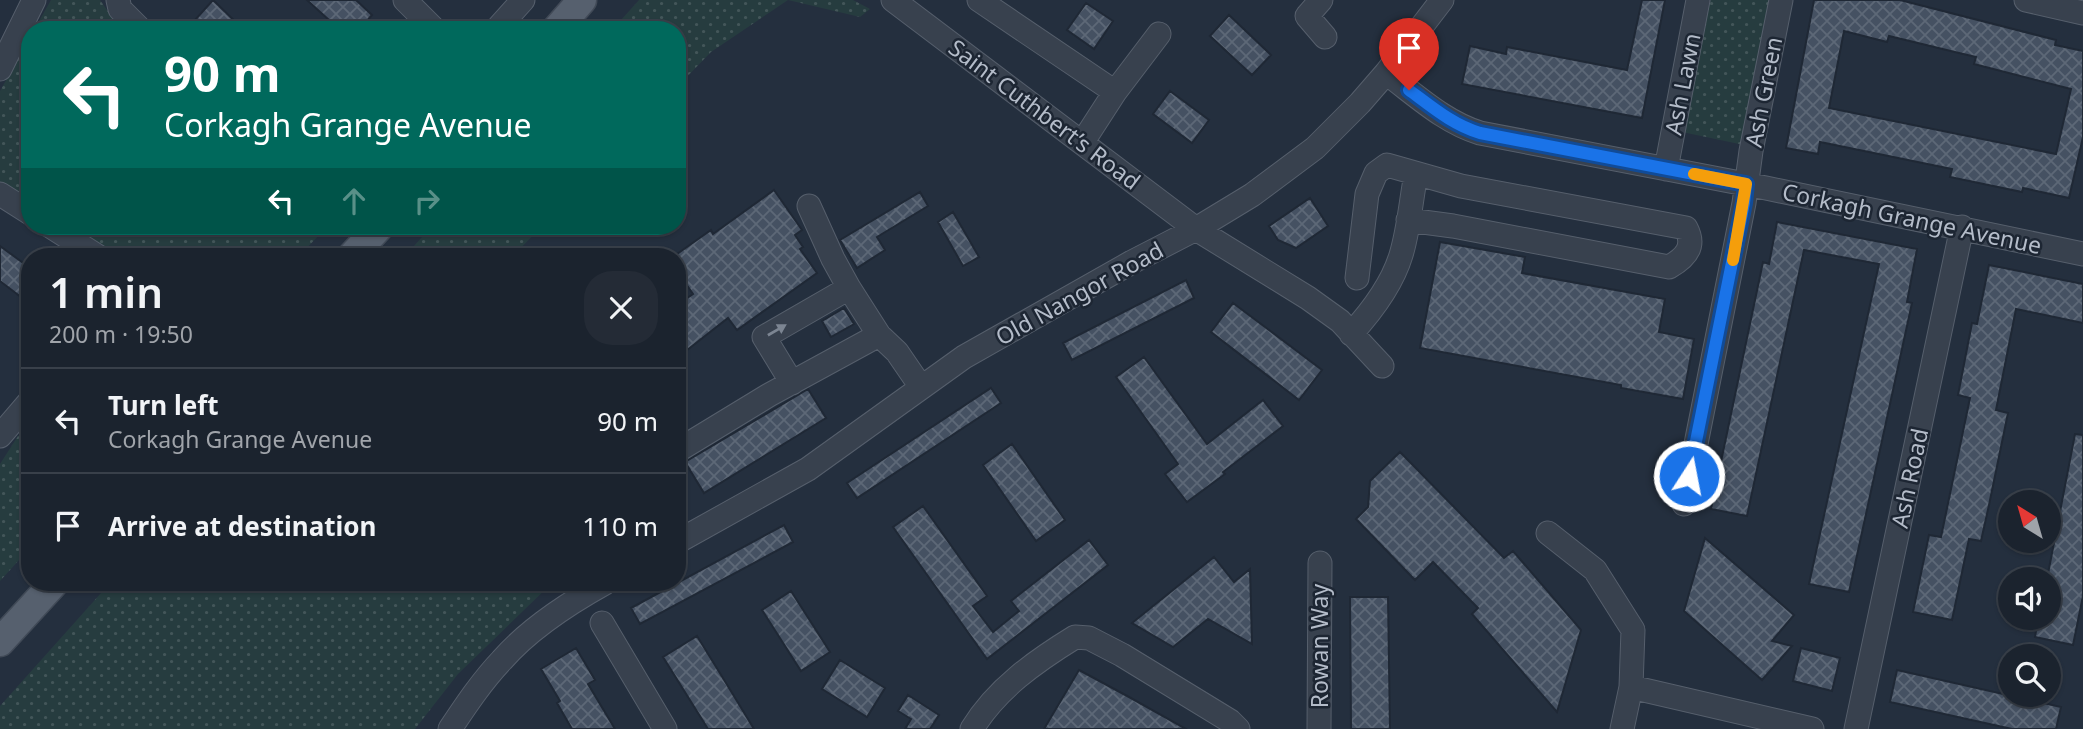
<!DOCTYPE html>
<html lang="en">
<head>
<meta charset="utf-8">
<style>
  body { margin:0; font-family:"Noto Sans",sans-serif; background:#242b36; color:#f1f3f6; height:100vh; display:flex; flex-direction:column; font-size:26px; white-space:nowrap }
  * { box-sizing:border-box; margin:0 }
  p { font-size:23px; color:#a0a4aa }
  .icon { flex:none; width:38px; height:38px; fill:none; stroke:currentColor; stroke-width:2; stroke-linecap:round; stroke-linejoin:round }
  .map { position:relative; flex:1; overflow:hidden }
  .drawer { position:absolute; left:21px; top:248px; width:665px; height:343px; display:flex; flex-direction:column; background:#1b232e; border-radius:28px; box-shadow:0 2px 5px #0004,0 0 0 2px #39404a }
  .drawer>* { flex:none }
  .banner { position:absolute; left:21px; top:21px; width:665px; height:214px; border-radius:28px; box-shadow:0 2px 5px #0004,0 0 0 2px #39404a; background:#00695c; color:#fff; overflow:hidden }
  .needle { width:46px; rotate:323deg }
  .tools { position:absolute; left:1998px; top:490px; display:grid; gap:14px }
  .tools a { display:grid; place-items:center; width:63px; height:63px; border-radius:50%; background:#1b232e; box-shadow:0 2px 5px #0004,0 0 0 2px #39404a; font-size:35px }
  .pin { position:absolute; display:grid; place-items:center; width:60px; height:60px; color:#fff; margin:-72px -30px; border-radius:50% 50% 50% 0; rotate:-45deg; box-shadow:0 0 7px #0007 }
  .pin .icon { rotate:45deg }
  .me { position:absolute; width:77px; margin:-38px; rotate:11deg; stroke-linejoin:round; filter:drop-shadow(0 0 5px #0008) }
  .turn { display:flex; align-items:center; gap:24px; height:147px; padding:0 28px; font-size:32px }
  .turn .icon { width:91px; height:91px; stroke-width:2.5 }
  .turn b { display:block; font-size:49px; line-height:60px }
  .lanes { display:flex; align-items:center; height:66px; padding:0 28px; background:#0003; justify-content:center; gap:35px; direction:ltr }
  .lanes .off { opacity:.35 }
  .round { display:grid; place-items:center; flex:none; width:74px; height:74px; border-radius:28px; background:#242b36 }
  .summary { display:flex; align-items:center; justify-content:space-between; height:119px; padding:0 28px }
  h1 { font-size:42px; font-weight:600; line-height:52px }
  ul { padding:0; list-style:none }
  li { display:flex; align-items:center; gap:21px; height:105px; padding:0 28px; border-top:2px solid #39404a }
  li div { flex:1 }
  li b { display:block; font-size:26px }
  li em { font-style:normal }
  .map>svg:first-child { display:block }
  .grass { fill:url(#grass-dots) }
  .building { fill:url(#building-cross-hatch); stroke:#1f2835; stroke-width:2; fill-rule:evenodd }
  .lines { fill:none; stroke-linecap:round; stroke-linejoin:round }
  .minor-casing { stroke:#565f6c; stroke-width:25 }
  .major-casing { stroke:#414a57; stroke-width:31 }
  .minor { stroke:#38414e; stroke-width:23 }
  .major { stroke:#56606e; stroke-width:28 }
  .oneway { fill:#7c8592 }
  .route-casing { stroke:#114b97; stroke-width:18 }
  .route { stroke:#1a73e8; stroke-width:12 }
  .slow { stroke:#f59e0b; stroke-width:12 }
  .labels { text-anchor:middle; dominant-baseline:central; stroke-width:5; stroke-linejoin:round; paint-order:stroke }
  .street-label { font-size:23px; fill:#b4bcc9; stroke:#1d2633 }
</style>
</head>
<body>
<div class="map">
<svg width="2083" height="729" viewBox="0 0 2083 729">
  <defs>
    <pattern id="grass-dots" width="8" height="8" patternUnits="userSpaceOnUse" patternTransform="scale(1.75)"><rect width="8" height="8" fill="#263c3f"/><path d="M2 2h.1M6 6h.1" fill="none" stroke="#435659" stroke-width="1.8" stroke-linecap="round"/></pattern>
    <pattern id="building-cross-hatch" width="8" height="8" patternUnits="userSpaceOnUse" patternTransform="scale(1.75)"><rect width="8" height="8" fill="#455162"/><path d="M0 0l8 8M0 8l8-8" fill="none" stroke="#5d6877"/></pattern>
  </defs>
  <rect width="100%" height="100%" fill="#242f3e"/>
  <path class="grass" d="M51,0h49l21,30h-87z
    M639,0h149l-77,52 -34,35v-57h-65z
    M788,0h65l17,9 -10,8z
    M1707,0h65l-28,145 -62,-13z
    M30,37v165l-30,-20v-91z
    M64,226h256l4,4 -26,27h-187z
    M432,226h110l-30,31h-108z
    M30,424v124l-30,33v-117l18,-28z
    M110,583h442l-94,91 -43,55h-415v-23z"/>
  <path class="building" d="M213,0l31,30h-58z
    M307,0h49l16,15 -13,15h-19z
    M1642,0h23l-23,118 -180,-34 8,-38 36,8 1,-7 120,23z
    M1814,0h86l156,40 -1,5 28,6v86l-14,61 -46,-10 -1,4 -72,-15 2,-8 -132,-27 -2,12 -32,-6zM1844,31l43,11 2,-6 70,17 17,4 -2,7 97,25 -15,65 -227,-46z
    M1086,3l27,18 -19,28 -27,-19z
    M1229,15l42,40 -19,20 -42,-39z
    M1170,91l39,29 -17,23 -39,-29z
    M774,190l28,40 -7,5 8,12 -3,2 17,24 -80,57 -9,-12 -51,40v-53l16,-11 -16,-23v-17l34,-24 2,4z
    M920,192l8,14 -51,31 8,13 -28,18 -17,-28z
    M1310,198l18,28 -32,22 -18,-8 -9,-14z
    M953,212l26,45 -16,9 -25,-44z
    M1777,222l140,27 -10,53 5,1 -63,289 -40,-8 70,-320 -75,-14 -57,266 -36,-7 52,-247 6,2z
    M1440,242l85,15 -3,16 143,26 -6,33 35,7 -11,60 -62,-11v-3l-201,-37z
    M0,246l30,22v36l-30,-23z
    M1989,265l94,19v39l-67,-14 -20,101 12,3 -19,92 -8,36 -12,-2 -17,81 -39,-8 16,-77 12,2 29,-139 -12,-3 14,-72 5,1z
    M1186,280l8,18 -122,62 -9,-17z
    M1233,303l89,67 -23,30 -88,-68z
    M844,308l10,16 -23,13 -9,-16z
    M1144,357l63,87 56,-44 20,26 -60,46 2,2 -38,28 -22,-28 13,-10 -62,-87z
    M991,388l10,15 -144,95 -10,-15z
    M808,389l18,29 -122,75 -19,-31z
    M2075,434l8,1v161l-10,49 -38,-8 3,-18 11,2v-42h-2z
    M1012,444l53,76 -29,21 -53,-76z
    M1400,452l104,106 9,-7 68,79 -24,82 -85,-98 6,-6 -45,-46 -18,18 -59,-61 12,-12 2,-26z
    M923,506l64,90 -14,10 20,26 26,-21 -8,-10 78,-61 19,25 -121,94 -94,-132z
    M784,525l9,17 -153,82 -9,-16z
    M1705,538l89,77 -22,26 20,5 -30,34 -78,-69z
    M1214,557l20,25 16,-13 2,75 -44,-25 -35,28 -41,-24z
    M791,591l39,61 -29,19 -39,-61z
    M1350,597h38l2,132h-39z
    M697,636l29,47 28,46h-46l-45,-72z
    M576,648l19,32 -7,4 27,45h-43l-15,-26 3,-2 -19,-32z
    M1801,648l39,10 -8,33 -39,-10z
    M840,660l45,28 -18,29 -45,-28z
    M1079,670l50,27 57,32h-142z
    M1897,670l164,37 -5,22h-44l-122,-27z
    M908,695l31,20 -9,14h-25l6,-10 -13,-8z"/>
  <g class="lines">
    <g class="minor-casing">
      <path id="minor" d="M118,0l2,9 21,21
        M405,0l30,30
        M893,0l303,229 112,69 32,23 42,45
        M979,0l136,92 -33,51
        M1321,0l-14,16 18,21
        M2026,0l57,13
        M496,30l27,-30
        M0,69l34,-69
        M1386,73c30,22 58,49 94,60l286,55 317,66
        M1115,92l44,-58
        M1666,169l32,-169
        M0,194l30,19
        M809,206l24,53 16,29
        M50,226l49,31
        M1357,278l10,-84 9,-21 11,-8 74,21 225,42c10,19 -1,30 -17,39l-216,-41 -45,-6
        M1351,334c21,-23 41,-49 50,-79 8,-26 10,-55 15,-81
        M792,383l-28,-46 85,-49 30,47 18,17 24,35
        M0,436l30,-35
        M677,451l92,-56 110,-60
        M1684,504l60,-301 7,-52 30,-151
        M1548,533l47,37 38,60 -2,57 -9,42
        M677,542l131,-73 156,-112 168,-95 64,-33 56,-34 63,-47 45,-45 26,-30 56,-73
        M602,623l63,106
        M1631,687l181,42
        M450,729c16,-24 32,-48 52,-69 27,-31 67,-57 103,-77
        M972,729c24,-40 64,-68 103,-92l14,1 33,17 108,66 8,8
        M1319,729l1,-166
        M1856,729l106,-502"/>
    </g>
    <g class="major-casing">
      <path id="major" d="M556,30l26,-30
        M351,257l29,-31
        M0,642l54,-59"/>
    </g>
    <use href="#minor" class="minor"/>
    <use href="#major" class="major"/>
  </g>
  <defs><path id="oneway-solid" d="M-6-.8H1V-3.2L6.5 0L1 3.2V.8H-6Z" transform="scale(1.75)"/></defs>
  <use class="oneway" href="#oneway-solid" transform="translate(777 330) rotate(-30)"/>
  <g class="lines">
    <g class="route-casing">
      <path id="route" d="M1409,90c23,17 44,35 71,43l266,51 -2,19 -55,273"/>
    </g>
    <use href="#route" class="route"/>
    <path class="slow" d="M1694,174l52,10 -13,76"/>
  </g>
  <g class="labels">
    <g class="street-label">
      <text transform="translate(1682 84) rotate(-79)">Ash Lawn</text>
      <text transform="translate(1763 92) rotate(-79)">Ash Green</text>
      <text transform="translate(1045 114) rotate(37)">Saint Cuthbert’s Road</text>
      <text transform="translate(1912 218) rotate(12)">Corkagh Grange Avenue</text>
      <text transform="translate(1079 293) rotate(-29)">Old Nangor Road</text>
      <text transform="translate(1909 478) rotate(-78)">Ash Road</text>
      <text transform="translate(1319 646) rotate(-90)">Rowan Way</text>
    </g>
  </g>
</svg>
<div class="tools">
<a><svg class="needle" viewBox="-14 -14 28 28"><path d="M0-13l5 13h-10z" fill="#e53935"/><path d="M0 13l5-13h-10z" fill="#a0a4aa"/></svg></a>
<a><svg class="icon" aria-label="sound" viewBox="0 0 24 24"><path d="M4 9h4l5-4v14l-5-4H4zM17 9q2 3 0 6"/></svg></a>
<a><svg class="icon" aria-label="search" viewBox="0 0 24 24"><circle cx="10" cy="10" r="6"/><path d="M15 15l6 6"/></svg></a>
</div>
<div class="pin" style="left:1409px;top:90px;background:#d93025"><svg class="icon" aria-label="arrive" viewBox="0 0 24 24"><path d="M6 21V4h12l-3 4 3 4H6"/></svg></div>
<svg class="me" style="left:1689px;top:476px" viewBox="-20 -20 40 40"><circle r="17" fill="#1a73e8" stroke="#fff" stroke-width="3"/><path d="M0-11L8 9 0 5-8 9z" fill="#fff"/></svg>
<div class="banner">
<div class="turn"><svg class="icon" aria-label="left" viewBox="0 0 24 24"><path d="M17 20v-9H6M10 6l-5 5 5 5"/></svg><div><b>90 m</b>Corkagh Grange Avenue</div></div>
<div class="lanes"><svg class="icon" aria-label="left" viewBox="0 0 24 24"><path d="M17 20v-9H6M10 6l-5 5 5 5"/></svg><svg class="icon off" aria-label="ahead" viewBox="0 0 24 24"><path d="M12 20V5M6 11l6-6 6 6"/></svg><svg class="icon off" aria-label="right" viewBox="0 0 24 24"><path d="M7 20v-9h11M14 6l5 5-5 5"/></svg></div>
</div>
<section class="drawer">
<div class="summary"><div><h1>1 min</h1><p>200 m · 19:50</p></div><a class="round"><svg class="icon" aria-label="close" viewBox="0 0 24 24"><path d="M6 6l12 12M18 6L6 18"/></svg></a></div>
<ul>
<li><svg class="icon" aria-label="left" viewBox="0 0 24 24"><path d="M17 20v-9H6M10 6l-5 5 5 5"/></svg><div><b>Turn left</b><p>Corkagh Grange Avenue</p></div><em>90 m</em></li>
<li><svg class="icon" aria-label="arrive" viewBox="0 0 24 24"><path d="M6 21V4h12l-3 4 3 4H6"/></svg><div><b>Arrive at destination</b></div><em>110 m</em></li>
</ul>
</section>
</div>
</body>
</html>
